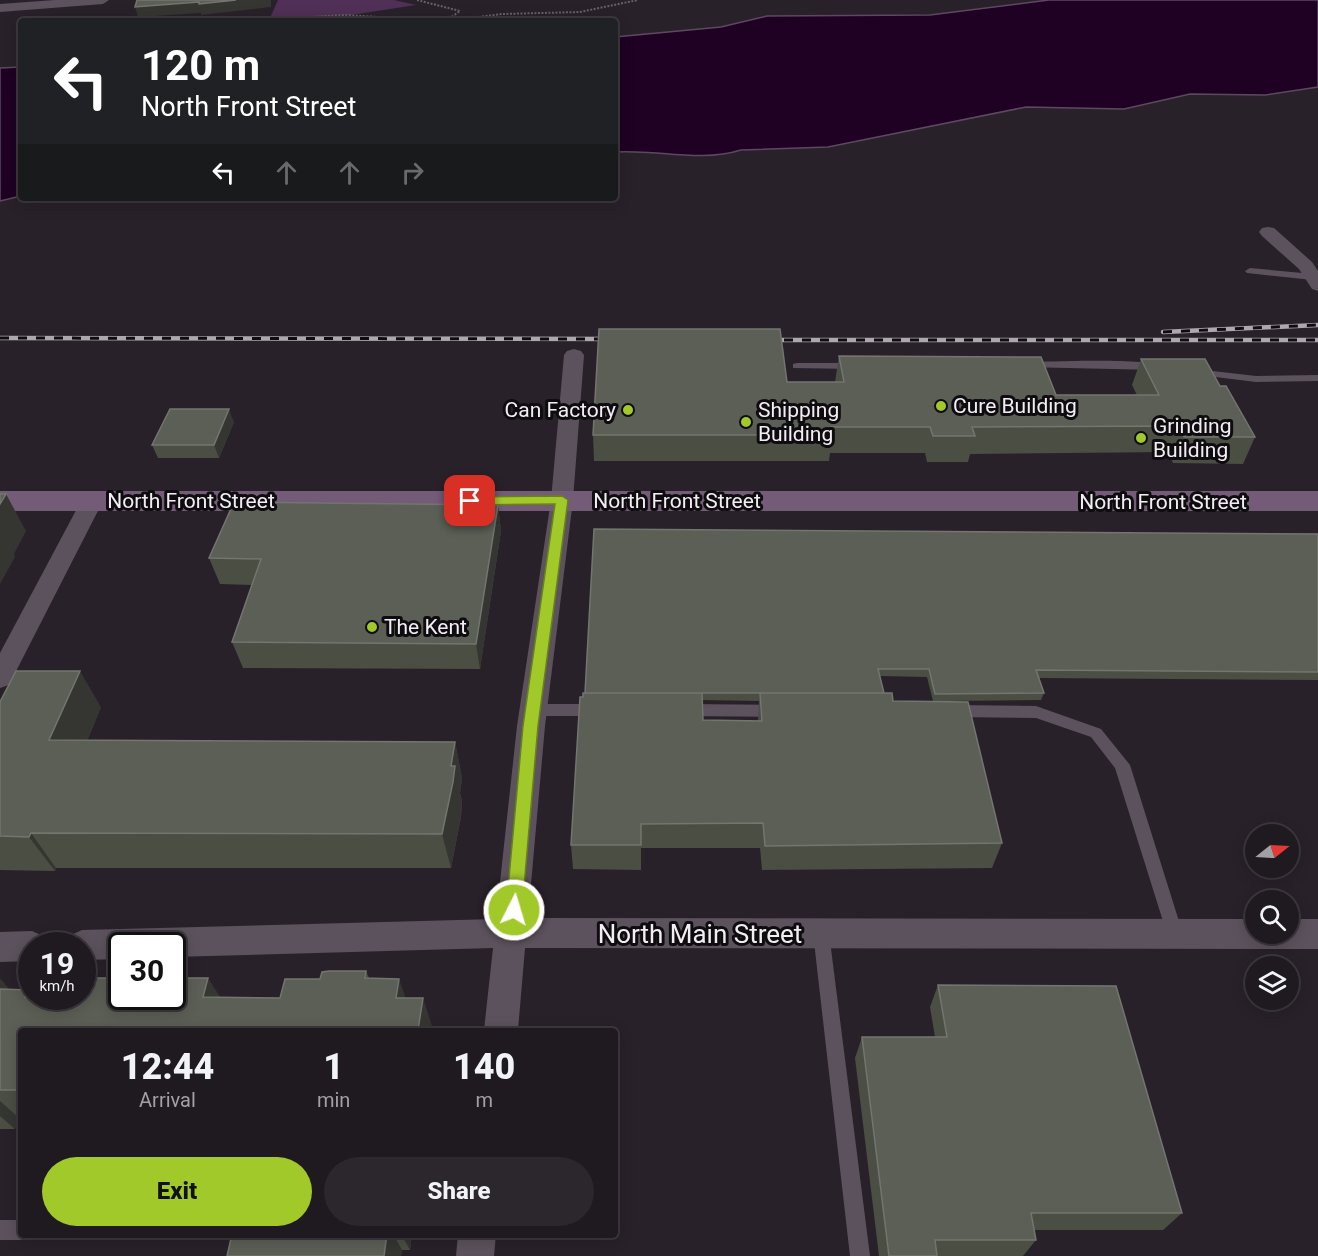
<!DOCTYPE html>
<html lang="en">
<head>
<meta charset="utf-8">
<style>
  body { margin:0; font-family:Roboto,sans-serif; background:#2c262d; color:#f1f3f6; height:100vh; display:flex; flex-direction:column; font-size:22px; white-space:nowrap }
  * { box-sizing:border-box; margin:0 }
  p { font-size:20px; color:#a1a0a5 }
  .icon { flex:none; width:33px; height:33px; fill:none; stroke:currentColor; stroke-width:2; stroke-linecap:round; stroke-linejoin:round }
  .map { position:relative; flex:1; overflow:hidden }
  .side { position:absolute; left:18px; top:1028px; width:600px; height:210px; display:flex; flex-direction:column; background:#1f1920; border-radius:6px; box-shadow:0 3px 15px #0003,0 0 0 2px #3c383e }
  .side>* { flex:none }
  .top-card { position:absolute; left:18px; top:18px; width:600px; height:183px; border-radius:6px; box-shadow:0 3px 15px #0003,0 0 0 2px #3c383e; background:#202124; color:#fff; overflow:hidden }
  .needle { width:39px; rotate:72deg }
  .tools { position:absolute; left:1245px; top:824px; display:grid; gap:12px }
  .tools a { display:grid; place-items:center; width:54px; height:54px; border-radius:50%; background:#1f1920; box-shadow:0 3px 15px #0003,0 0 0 2px #3c383e; font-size:30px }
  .speed { position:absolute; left:18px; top:932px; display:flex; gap:12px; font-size:30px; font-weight:700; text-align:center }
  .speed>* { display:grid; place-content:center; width:78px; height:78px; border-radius:50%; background:#1f1920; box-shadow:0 3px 15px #0003,0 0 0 2px #3c383e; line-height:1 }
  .speed small { font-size:15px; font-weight:400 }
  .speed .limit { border:3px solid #111; border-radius:9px; background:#fff; color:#111 }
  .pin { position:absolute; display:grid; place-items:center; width:51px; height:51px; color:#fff; margin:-26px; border-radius:12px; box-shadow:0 3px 9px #0006 }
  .me { position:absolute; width:66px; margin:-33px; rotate:5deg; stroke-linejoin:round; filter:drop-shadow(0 0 4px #0008) }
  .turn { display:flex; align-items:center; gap:21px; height:126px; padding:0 24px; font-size:27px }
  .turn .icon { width:78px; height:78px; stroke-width:2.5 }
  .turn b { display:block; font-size:42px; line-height:51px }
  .lanes { display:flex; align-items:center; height:57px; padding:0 24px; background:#0003; justify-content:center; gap:30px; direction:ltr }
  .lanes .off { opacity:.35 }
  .eta { display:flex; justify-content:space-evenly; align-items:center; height:102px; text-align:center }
  .eta b { font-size:36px; font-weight:800; line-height:42px }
  .action { display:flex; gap:12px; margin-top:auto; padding:12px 24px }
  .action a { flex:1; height:69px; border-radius:36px; background:#a1c92a; color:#111; font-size:24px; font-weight:800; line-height:69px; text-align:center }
  .action a+a { background:#2c262d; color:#f1f3f6 }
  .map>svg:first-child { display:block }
  .green { fill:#503056 }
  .water { fill:#1e0123; stroke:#5e4861; stroke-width:1.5 }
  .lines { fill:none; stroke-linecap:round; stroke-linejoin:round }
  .path { stroke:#676068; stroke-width:2; stroke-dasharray:2 1.5; stroke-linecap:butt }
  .lane { fill:#5c525d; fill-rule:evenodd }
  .street { fill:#5c525d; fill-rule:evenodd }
  .secondary { fill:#745b78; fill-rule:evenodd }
  .rail-casing { stroke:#ada7ae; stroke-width:4.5 }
  .rail { stroke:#0f0c10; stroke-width:3; stroke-dasharray:9; stroke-linecap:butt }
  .wall { fill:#4a4e43; fill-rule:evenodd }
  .shaded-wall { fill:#353531 }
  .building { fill:#5c5f56; stroke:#73756f; stroke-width:1.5 }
  .route { fill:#a1c92a; stroke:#69831b; stroke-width:1.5 }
  .poi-dot { fill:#a1c92a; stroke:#0f0c10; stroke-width:2 }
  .labels { text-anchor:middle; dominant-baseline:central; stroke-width:6; stroke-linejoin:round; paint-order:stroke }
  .poi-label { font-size:21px; fill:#f2edf3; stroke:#0f0c10; text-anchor:start }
  .street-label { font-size:21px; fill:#f2edf3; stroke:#0f0c10 }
  .near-street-label { font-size:26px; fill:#f2edf3; stroke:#0f0c10 }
</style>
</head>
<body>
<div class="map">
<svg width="1318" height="1256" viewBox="0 0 1318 1256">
  <rect width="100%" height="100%" fill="#29212a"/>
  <path class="green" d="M278,0h116l22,5 -65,10 -81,3z"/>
  <path class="water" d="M1049,0h269v87l-53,8 -75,-1 -66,15 -98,-2 -198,40 -87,3c-42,13 -84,-1 -126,2v-115l106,-10 46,-11 163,-1z
    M21,67v129l-21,5v-133z"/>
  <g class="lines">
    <path class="path" d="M417,0l43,11 -14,10 56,-7 78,-2 58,-12
      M244,21l101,-6 101,6"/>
    <path class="lane" d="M1250,268l63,6 5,3 -5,3 -66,-7 -2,-2z
      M1027,362c23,0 123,-5 136,5l-5,3 -135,-3v-4z
      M797,363h58l5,3 -5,3 -62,-1v-4z
      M1195,369l61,7 62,-1v6l-62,1 -65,-8v-4z
      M533,704h64l5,2 2,4 -2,4 -5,2h-64l-5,-2 -2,-4 2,-4z
      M685,704l92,1 5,2 2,4 -2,4 -5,2 -92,-1 -5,-2 -2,-4 2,-4z
      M952,705l84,1 65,23 29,36 53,169 -2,5 -6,3 -6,-3 -2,-5 -52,-166 -24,-31 -55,-19 -84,-1 -5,-2 -2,-4 2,-4z
      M821,925l6,3 2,5 41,323h-20l-37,-323 2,-5z
      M0,1220h21v14h8l-1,3 -7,3h-21z"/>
    <path class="street" d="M55,0h54l-6,4 -103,8v-8z
      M1268,227l6,1 38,34 6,9v20l-6,-2 -13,-20 -37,-33 -3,-4 3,-4z
      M574,349l7,2 3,4 -11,145 -28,226 -17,192 728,1v14h32v-14h30v30l-793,-1 -7,82h-34l9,-82 -321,9v-12h-50v14l-40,1v-15h-16l5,-10 11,-5 414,-11 21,-193 34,-226 13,-145 3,-4z
      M92,494l8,2 3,5 -94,184 -9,3v-35l81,-152 3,-5z
      M32,931l11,5 5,9h-16v16l-32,1v-30z
      M458,1234h38l-2,22h-38z"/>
    <path class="secondary" d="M0,491h1318v20h-1318z"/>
    <g class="rail-casing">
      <path id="rail" d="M1163,332l155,-7
        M0,338l616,1
        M766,340h552"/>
    </g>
    <use href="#rail" class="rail"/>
  </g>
  <path class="wall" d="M839,356l217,39h81l-5,-10 9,-26 79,27 35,51 -12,27 -70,-1 -5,-11 -198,2 -2,8h-41l-2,-9h-95l-1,8h-235l-1,-26 194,-53h48z
    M234,422l-15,36h-61l-6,-13z
    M498,505l3,26 -21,138 -237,-1 -11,-26 20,-57 -32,-1 -11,-26z
    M1318,534v146l-279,-2 5,15 -3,7 -96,1 57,142 -10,25 -230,2 -2,-22h-119v22l-68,-1 -2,-24 12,-148zM880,676l47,1 6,24h-40l-9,-8zM703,700l56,1 -1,20 -55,-1z
    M0,702l101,5 -14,34 368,1 7,36 -2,15 2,8 -1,16 -10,51h-395l-1,3 -55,-1z
    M366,971l3,7 37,20 27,31 -412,1v88h-2l-4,11h-15v-150l10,11h18l4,4v2l2,1h186l60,1 40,-19z
    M938,985l244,228 -19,17h-129l2,10 -13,16h-144l-24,-198 7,-21h73l-5,-30z
    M232,1234h180l-2,16h-8l-1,6h-174z"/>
  <path class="shaded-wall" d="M236,0h35v7l-70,8v-2l-63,4 -3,-10z
    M229,409l5,13 -15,36 -5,-13z
    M6,494l20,37 -12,23 1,3 -15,27v-80z
    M498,505l3,26 -21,138 -4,-25z
    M80,671l21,36 -29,69 -23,-36z
    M455,742l7,36 -2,15 2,8 -1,16 -10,51 -9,-34z
    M31,833l25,35 -1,3 -26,-34z
    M208,978l20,31 -25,-12z
    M0,979l29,31 -29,-16z
    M399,979l11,31 -14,-12z
    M28,990l4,4v2h2l22,24 -31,-23z
    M423,998l10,31v1h-15z
    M0,1101l19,17 -4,11 -15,-13z
    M387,1234h6l9,16 -1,6h-17z
    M401,1234h11l-2,16z"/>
  <path class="building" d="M137,0h99l-37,4v-2l-64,5z
    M599,329h181l7,53h57l-5,-26 202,1 15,38h103l-18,-36h64l15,27h6l29,51h-71l-5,-11 -207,1 3,9h-42l-3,-9h-99l2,8h-240z
    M170,409h59l-15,36h-62z
    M0,494h6l-6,10z
    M234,502l264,3 -22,139 -244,-2 29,-83 -52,-1z
    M594,529l724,5v138l-282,-2 8,23 -109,1 -6,-25h-51l6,24h-299z
    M16,671h64l-31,69 406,2 -4,24h4l-2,16 -11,52 -411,-1 -2,4 -29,-1v-134z
    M583,693h119l1,27 59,1 -2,-28h132l1,8 75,1 34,141 -237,3 -2,-23 -122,1v21h-70l9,-148h3z
    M329,971h37l-1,7 34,1 -3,19h27l-5,32h-397v60h-21v-101l28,1 -3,7h62l7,-19h28v18h50v-18h36l-5,19 77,1 5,-19h35l2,-7z
    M938,985l178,1 66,227h-151l5,27h-101l2,16h-48l-27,-219h85z
    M232,1234h155l-3,22h-157z"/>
  <path class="route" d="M562,496l6,4 -30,226 -16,184 -2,5 -6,3 -6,-3 -2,-5 17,-184 32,-222 -85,1 -7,-4 7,-4z"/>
  <g class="poi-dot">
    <circle cx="941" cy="406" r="6"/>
    <circle cx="628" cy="410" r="6"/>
    <circle cx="746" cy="422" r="6"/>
    <circle cx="1141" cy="438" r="6"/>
    <circle cx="372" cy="627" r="6"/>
  </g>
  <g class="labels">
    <g class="poi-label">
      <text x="953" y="406">Cure Building</text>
      <text x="616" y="410" text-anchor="end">Can Factory</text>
      <text x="758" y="410">Shipping<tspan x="758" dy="24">Building</tspan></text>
      <text x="1153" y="426">Grinding<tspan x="1153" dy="24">Building</tspan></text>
      <text x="384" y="627">The Kent</text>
    </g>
    <g class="street-label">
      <text x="191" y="501">North Front Street</text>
      <text x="677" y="501">North Front Street</text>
      <text x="1163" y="502">North Front Street</text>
    </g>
    <g class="near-street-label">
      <text x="700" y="934">North Main Street</text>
    </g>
  </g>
</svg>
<div class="tools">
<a><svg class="needle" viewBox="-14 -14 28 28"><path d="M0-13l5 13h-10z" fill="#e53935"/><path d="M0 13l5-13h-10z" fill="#a1a0a5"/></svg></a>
<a><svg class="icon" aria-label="search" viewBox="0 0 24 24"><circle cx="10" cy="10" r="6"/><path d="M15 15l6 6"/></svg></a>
<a><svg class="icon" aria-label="layers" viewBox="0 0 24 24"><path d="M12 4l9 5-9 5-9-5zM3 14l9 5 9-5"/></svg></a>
</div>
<div class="speed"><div>19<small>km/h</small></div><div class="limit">30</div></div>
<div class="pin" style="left:470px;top:501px;background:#d93025"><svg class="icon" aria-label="arrive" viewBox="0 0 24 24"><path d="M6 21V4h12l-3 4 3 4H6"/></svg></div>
<svg class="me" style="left:514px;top:910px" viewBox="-20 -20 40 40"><circle r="17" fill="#a1c92a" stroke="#fff" stroke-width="3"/><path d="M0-11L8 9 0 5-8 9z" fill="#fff"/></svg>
<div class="top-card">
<div class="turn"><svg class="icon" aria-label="left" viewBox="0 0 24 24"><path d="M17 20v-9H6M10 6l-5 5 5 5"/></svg><div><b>120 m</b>North Front Street</div></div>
<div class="lanes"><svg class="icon" aria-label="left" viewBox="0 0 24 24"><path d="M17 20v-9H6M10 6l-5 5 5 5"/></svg><svg class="icon off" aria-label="ahead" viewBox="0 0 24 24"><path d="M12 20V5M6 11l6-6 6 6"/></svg><svg class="icon off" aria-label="ahead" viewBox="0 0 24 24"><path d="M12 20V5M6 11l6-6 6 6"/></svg><svg class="icon off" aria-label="right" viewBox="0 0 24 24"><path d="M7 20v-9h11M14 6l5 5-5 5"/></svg></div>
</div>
<section class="side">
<div class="eta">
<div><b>12:44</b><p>Arrival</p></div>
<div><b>1</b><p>min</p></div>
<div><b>140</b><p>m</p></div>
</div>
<div class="action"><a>Exit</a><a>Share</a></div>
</section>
</div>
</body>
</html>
